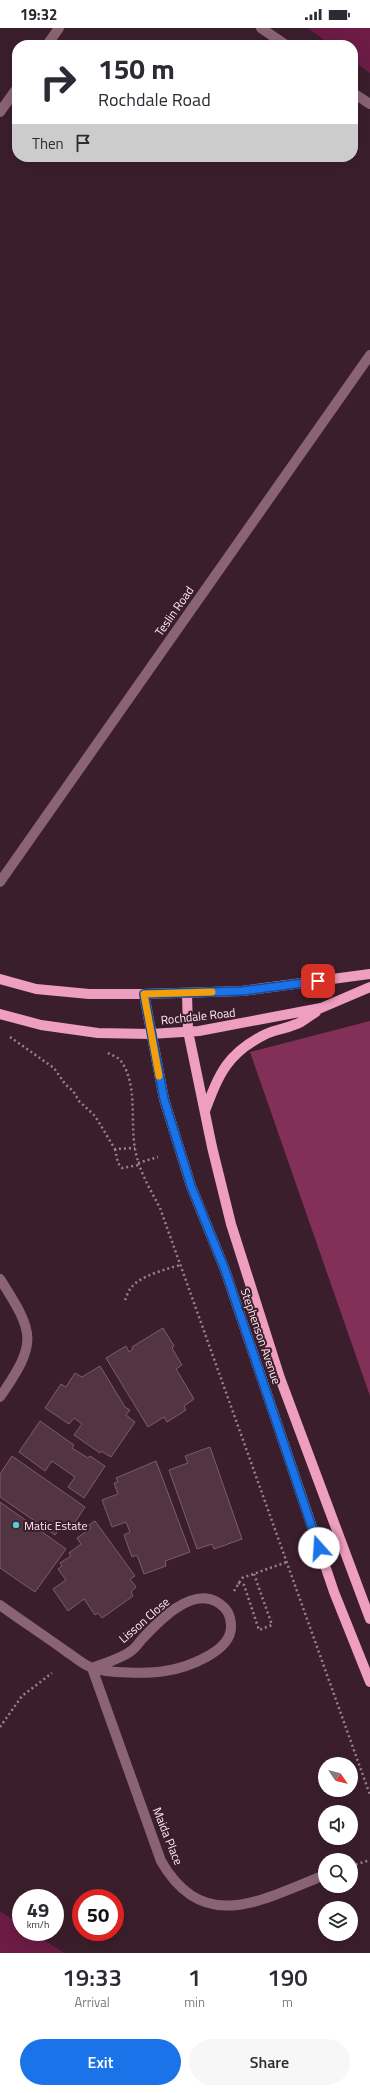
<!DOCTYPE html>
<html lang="en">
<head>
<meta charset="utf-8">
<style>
  body { margin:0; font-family:"Titillium Web",sans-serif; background:#f7f7f7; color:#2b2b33; height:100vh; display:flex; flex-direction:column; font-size:15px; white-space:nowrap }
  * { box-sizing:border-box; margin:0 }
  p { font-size:13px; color:#7c7c81 }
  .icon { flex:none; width:22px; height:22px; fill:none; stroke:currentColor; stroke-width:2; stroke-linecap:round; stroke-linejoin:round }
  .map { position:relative; height:1925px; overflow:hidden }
  .sheet { display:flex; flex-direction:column; background:#fff; flex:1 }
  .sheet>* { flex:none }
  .hud { position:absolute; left:12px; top:12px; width:346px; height:122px; border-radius:16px; box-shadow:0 4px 16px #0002; background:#fff; color:#2b2b33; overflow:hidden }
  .needle { width:26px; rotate:125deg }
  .controls { position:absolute; left:318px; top:1729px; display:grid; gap:8px }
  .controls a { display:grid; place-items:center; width:40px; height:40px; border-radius:50%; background:#fff; box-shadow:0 4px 16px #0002; font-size:20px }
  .speed { position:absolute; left:12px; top:1861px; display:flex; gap:8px; font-size:20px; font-weight:700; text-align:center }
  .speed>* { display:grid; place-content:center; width:52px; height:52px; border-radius:50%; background:#fff; box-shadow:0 4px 16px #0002; line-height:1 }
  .speed small { font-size:10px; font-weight:400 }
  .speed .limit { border:6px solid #d22; background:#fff; color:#111 }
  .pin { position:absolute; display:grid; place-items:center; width:34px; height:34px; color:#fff; margin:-17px; border-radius:8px; box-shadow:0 2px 6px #0006 }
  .me { position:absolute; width:44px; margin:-22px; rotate:341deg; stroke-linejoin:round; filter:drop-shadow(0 0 3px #0008) }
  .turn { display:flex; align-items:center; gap:14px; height:84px; padding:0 20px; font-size:18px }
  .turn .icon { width:52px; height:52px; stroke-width:2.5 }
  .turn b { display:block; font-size:28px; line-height:34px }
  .then { display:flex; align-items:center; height:38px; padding:0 20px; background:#0003; gap:8px; font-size:15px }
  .eta { display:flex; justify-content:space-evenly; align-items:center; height:68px; text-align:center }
  .eta b { font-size:24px; font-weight:600; line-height:28px }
  .primary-button { display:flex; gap:8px; margin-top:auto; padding:8px 20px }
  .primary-button a { flex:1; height:46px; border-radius:24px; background:#1a73e8; color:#fff; font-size:16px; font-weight:600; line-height:46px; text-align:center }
  .primary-button a+a { background:#f7f7f7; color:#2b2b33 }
  .status { display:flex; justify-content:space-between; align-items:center; height:28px; padding:0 20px; background:#fff; direction:ltr }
  .status svg { height:11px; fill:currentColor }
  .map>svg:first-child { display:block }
  .green { fill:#6c1c45 }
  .forest { fill:#823058 }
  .building { fill:#533441; stroke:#7e5c6a }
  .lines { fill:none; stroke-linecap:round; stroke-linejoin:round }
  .path { stroke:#9a818b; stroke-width:2.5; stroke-dasharray:2 3; stroke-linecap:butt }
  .minor { stroke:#8b6474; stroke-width:10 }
  .major { stroke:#ee9ebf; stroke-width:10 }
  .route-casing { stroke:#114b97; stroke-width:10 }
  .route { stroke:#1a73e8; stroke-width:7 }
  .slow { stroke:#f59e0b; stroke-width:7 }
  .poi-dot { fill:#52ccd6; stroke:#3b1e2b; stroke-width:1.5 }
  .labels { text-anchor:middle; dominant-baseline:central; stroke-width:4; stroke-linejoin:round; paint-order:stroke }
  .street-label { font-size:12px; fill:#ffeaf2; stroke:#3b1e2b }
  .poi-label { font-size:12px; fill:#ffeaf2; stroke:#3b1e2b; text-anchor:start }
</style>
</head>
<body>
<div class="status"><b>19:32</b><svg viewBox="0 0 49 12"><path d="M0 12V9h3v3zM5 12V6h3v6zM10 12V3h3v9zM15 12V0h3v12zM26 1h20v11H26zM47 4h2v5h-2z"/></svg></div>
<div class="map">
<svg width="370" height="1925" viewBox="0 0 370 1925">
  <rect width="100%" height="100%" fill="#3b1e2b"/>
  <path class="green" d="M308,0h62v45l-17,-12v-16h-22z
    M0,1883l21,14v7h11l32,21h-64z"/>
  <path class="forest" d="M370,993v375l-120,-344z"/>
  <path class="building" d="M163,1300l11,18 -2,2 10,17 -6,4 18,30 -10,7 2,4 -19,12 -3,-5 -16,10 -42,-69 20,-12 3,6 4,-3 -1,-2z
    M100,1338l25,41 5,3 -4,5 9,7 -24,35 -10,-6 -1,2 -26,-18 8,-11 -8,-6 -5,6 -24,-16 16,-24 5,3 9,-14 7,4z
    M40,1393l34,24 -2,3 16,10 2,-2 15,10 -21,32 -16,-11 7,-10 -23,-16 -7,10 -26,-19z
    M210,1419l32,92 -28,10 -2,-5 -15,5 -28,-79 19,-7 -3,-7z
    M12,1428l73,51 -15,23 -8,-5 -7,10 -55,-38v-23z
    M156,1433l34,91 -25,9 1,5 -22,8 -7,-19 -5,2 -8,-22 6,-3 -4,-10 -14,5 -10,-27 16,-6 -4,-11 4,-1 -2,-4z
    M0,1474l66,47 -31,43 -35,-24z
    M95,1493l40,55 -5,3 6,8 -5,5 2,4 -31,22 -4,-5 -3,2 -11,-16 -16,12 -15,-22 13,-9 -8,-11 4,-3 -2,-3 11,-7 -2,-3 12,-9 -4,-6 14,-10 -2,-3z"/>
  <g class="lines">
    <path class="path" d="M10,1009l44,31 11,16 8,7 6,10 16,15 20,33 20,-1
      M108,1025c4,2 10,4 13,8 17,24 9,60 14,88 4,22 15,40 25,59l210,587
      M115,1121l3,14 4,5 17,-3
      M138,1135l20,-6
      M125,1272c2,-4 3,-9 6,-12 8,-12 36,-19 49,-23
      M238,1555l6,2 15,45 13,-5 -18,-51
      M234,1563l8,-13 45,-16
      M0,1699l22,-31 30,-23
      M351,1838l19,-6"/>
    <path class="minor" d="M261,0l25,17
      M47,17l12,-17
      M353,65l17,11
      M0,84l17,-24
      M0,854l370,-527
      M0,1251c35,55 38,63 0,118
      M0,1577c22,16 45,31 67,47 8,5 17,14 26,16 14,5 57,6 72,3 21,-3 66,-19 66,-44 0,-12 -4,-19 -14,-25 -26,-15 -58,19 -74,36 -4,4 -7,10 -12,13 -10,8 -27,12 -39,17
      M92,1640l69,193c43,75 102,38 164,14"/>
    <path class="major" d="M0,951l36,10 53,5h55l98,-3 128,-17
      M187,965l1,38 24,116 19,77 49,154 90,241
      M144,966l20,105 27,87 34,84 109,322 36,90
      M0,986l41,11 57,8 52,1 49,-3 122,-23 49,-21
      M205,1083c14,-37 22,-58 61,-77 11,-5 24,-6 35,-12 5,-3 10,-7 15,-10"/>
  </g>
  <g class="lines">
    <g class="route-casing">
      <path id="route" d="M318,953l-76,10 -98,3 20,105 27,87 34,84 94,278"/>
    </g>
    <use href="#route" class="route"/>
    <path class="slow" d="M159,1048l-15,-82 68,-2"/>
  </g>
  <circle class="poi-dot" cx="16" cy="1497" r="4"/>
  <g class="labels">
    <g class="street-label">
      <text transform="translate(174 583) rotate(-55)">Teslin Road</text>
      <text transform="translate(198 988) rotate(-6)">Rochdale Road</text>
      <text transform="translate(261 1308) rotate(71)">Stephenson Avenue</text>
      <text transform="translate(144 1592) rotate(-41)">Lisson Close</text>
      <text transform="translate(168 1808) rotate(68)">Maida Place</text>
    </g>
    <g class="poi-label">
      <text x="24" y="1497">Matic Estate</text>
    </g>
  </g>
</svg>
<div class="controls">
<a><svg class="needle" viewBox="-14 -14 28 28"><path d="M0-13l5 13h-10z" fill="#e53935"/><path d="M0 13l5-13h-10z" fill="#7c7c81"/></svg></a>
<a><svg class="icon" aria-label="sound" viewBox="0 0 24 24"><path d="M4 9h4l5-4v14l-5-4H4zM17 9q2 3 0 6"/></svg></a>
<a><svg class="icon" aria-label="search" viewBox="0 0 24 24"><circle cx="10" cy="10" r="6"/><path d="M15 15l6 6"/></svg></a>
<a><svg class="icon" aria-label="layers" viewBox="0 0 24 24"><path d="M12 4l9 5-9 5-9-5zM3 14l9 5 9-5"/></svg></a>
</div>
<div class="speed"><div>49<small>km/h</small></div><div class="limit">50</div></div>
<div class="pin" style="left:318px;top:953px;background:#d93025"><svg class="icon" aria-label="arrive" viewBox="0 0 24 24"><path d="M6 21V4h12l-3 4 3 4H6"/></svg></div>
<svg class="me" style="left:319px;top:1520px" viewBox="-20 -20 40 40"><circle r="19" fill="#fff"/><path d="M0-13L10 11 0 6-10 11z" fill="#1a73e8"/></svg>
<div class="hud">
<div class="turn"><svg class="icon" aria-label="right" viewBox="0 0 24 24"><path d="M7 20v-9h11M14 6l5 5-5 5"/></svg><div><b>150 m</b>Rochdale Road</div></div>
<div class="then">Then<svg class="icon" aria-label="arrive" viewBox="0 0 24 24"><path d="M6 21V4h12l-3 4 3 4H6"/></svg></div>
</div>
</div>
<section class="sheet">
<div class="eta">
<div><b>19:33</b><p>Arrival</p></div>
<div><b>1</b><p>min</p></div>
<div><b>190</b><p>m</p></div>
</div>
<div class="primary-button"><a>Exit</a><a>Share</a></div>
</section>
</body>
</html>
